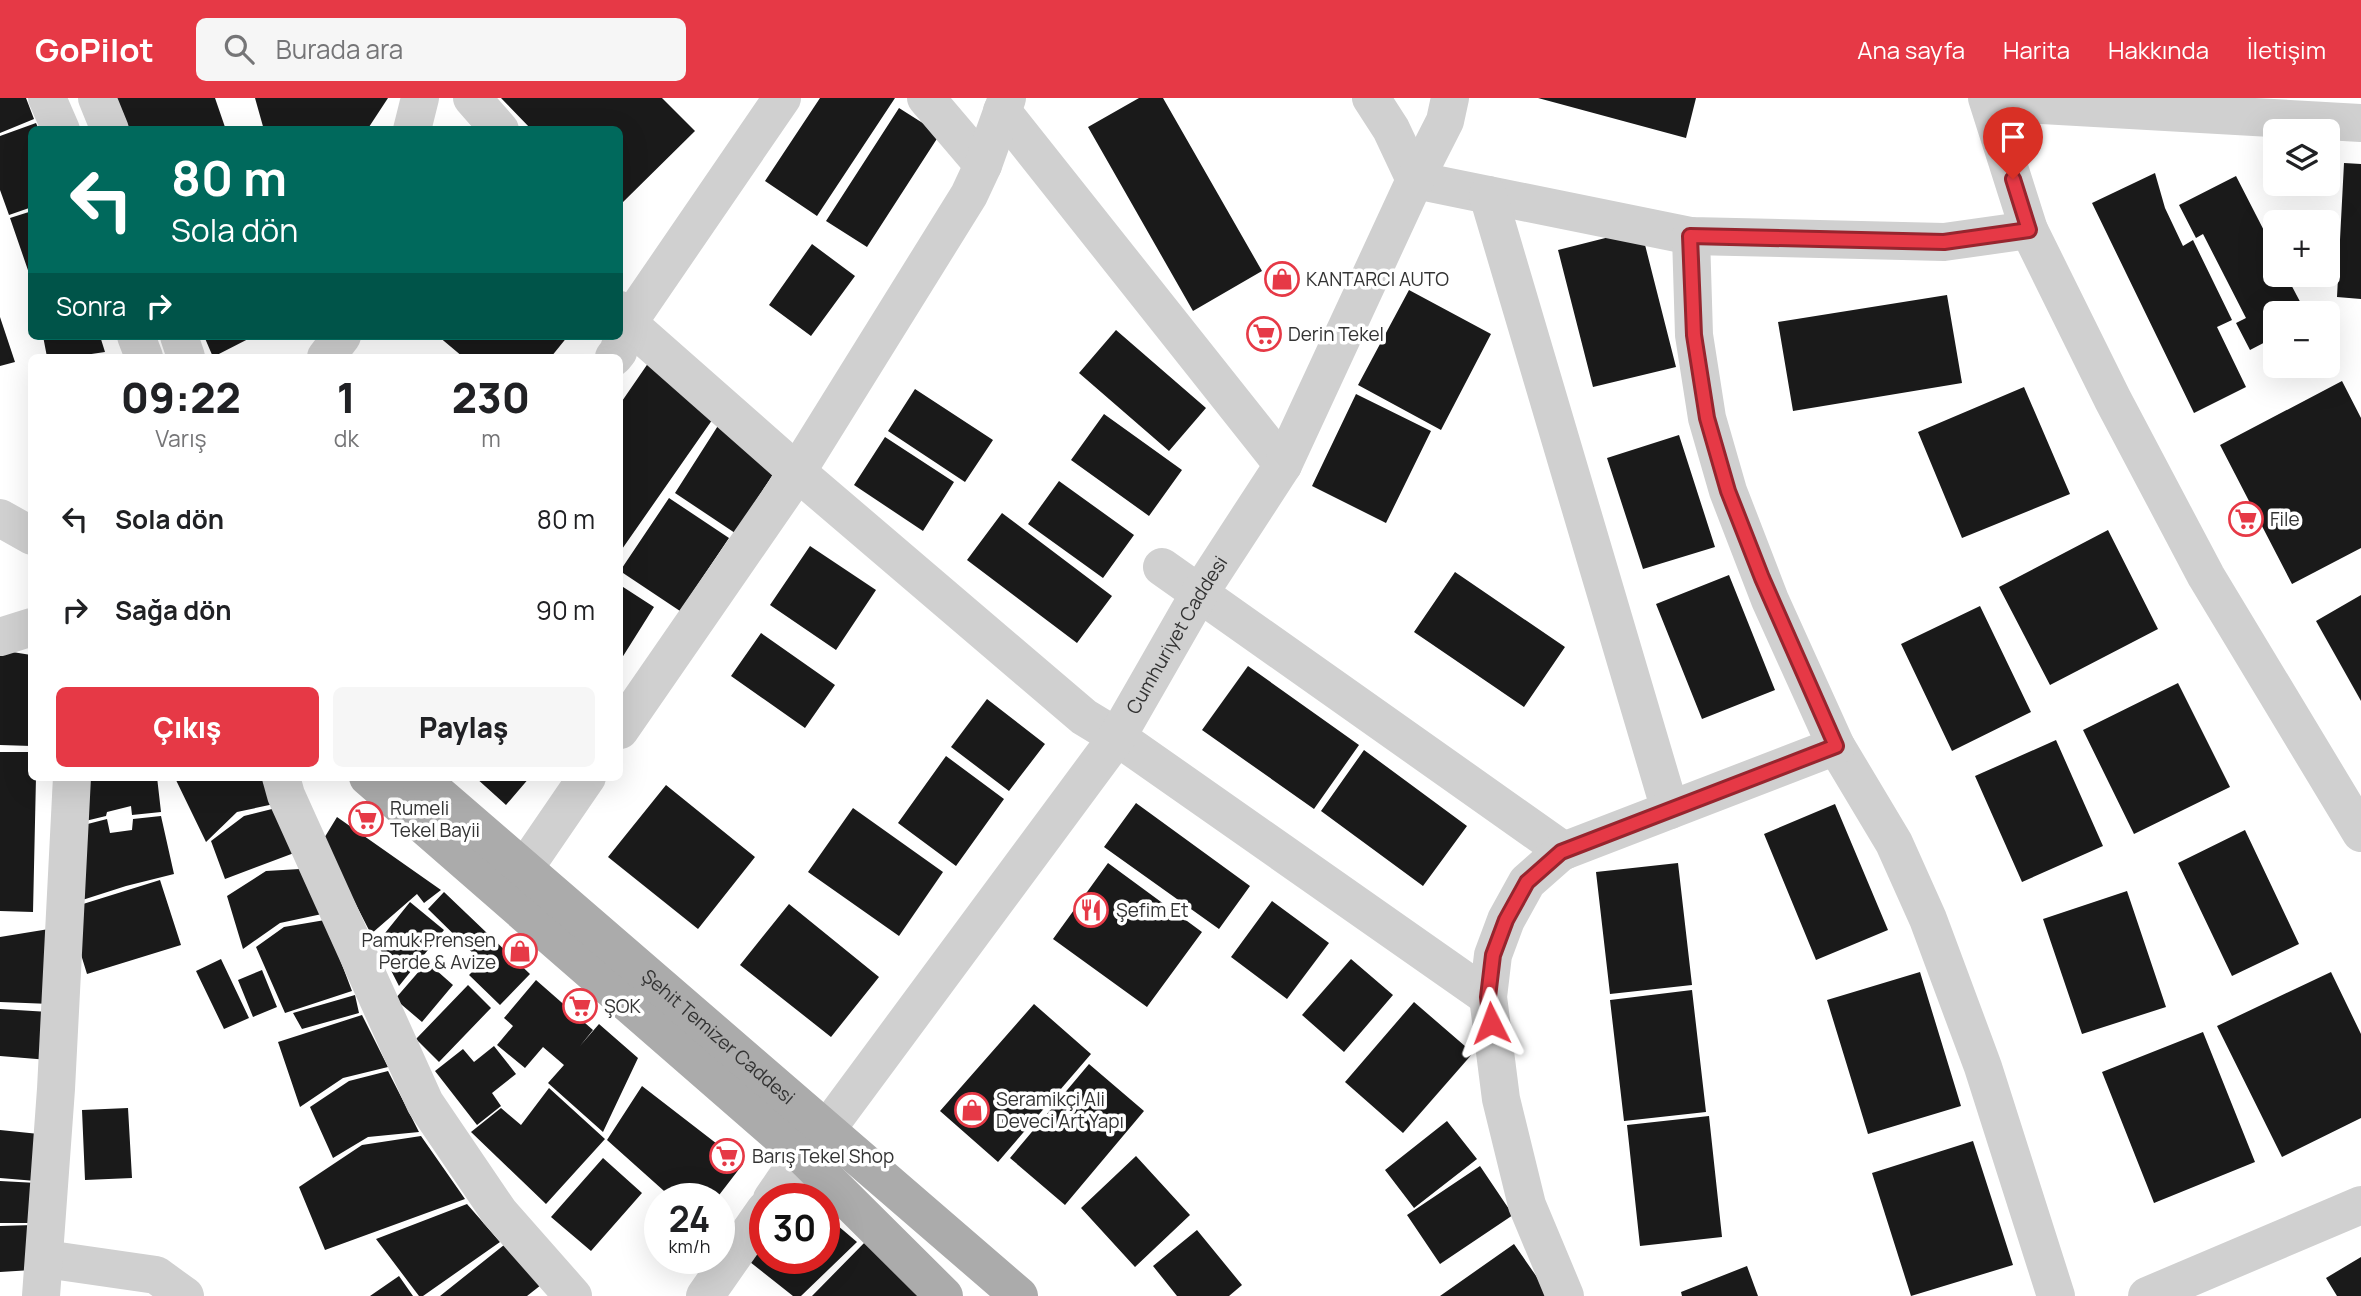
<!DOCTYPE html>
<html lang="tr">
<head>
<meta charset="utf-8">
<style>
  body { margin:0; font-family:Manrope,sans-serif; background:#f6f6f6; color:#202124; height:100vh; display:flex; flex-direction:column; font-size:26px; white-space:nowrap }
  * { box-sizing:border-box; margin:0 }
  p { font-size:23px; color:#757577 }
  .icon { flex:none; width:38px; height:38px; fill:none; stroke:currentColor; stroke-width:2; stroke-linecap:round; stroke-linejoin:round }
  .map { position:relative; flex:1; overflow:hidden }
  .side { position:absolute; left:28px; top:256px; width:595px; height:427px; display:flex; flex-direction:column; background:#fff; border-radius:10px; box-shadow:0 7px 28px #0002 }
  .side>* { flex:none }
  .top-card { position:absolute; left:28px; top:28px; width:595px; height:214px; border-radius:10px; box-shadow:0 7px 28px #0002; background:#00695c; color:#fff; overflow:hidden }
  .fabs { position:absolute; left:2263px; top:21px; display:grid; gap:14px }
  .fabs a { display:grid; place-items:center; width:77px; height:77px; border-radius:10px; background:#fff; box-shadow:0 7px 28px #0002; font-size:35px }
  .speed { position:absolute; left:644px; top:1085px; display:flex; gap:14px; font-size:35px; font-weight:700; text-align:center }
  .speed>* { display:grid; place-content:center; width:91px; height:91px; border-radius:50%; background:#fff; box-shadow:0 7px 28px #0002; line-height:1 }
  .speed small { font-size:18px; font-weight:400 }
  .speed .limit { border:10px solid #d22; background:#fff; color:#111 }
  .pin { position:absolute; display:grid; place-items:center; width:60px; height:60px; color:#fff; margin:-72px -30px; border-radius:50% 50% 50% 0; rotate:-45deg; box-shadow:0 0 7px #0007 }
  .pin .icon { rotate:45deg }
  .me { position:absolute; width:77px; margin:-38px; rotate:357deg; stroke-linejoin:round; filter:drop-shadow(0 0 5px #0008) }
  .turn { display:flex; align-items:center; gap:24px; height:147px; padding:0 28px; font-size:32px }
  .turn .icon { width:91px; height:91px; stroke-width:2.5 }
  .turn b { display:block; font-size:49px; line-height:60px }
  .then { display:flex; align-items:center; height:66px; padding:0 28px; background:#0003; gap:14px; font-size:26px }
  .eta { display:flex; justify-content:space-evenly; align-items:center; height:119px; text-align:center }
  .eta b { font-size:42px; font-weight:800; line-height:49px }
  .primary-button { display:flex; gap:14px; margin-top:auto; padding:14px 28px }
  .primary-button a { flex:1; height:80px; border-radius:10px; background:#e63946; color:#fff; font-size:28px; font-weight:800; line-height:80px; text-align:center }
  .primary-button a+a { background:#f6f6f6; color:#202124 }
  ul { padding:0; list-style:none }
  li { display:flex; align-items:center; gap:21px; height:91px; padding:0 28px }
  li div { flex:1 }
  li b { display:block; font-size:26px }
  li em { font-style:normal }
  header { display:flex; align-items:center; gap:42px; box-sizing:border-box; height:98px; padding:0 35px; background:#e63946; color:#fff }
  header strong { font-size:33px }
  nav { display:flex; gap:38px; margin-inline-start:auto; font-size:24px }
  .search { width:490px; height:63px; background:#f6f6f6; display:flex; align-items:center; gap:18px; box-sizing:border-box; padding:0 24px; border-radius:10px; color:#757577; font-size:26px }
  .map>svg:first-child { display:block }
  .building { fill:#1a1a1a }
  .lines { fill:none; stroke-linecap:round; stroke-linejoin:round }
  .minor { stroke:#d0d0d0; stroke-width:38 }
  .major { stroke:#ababab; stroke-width:38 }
  .route-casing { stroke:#96252e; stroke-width:18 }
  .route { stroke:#e63946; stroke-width:12 }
  .labels { text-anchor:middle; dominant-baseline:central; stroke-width:7; stroke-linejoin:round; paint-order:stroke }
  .poi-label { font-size:19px; fill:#333; stroke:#fff; text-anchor:start }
  .street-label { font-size:19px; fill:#333; stroke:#fff }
</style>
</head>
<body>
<header>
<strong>GoPilot</strong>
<div class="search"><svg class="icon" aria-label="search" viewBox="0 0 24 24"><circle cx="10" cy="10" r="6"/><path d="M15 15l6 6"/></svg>Burada ara</div>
<nav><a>Ana sayfa</a><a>Harita</a><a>Hakkında</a><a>İletişim</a></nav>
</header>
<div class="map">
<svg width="2361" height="1198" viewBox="0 0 2361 1198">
  <rect width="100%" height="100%" fill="#fff"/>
  <path class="building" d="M0,0h26l8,21 -34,14z
    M112,0h103l11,32h-102z
    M255,0h133l-21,32h-103z
    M501,0h161l33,33 -75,74v-75h-88z
    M820,0h75l-78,118 -52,-35z
    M1139,0h24l99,173 -69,40 -105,-184z
    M1538,0h158l-10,40z
    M899,10l41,26 -73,113 -41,-26z
    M36,25l3,7h-7v77l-23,8 -9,-25v-54z
    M2344,65l17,1v135l-24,-2z
    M2155,75l10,35 18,38 10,-6 39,80 -15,7 29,60 -52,26 -102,-210z
    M2236,78l39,76v23h11l20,38h-31v24l-25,13 -14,-27 10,-5 -43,-84 -7,4 -17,-33z
    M32,113v68h-1l-21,-61z
    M1641,131l35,138 -83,20 -35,-137z
    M812,146l43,32 -44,60 -42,-31z
    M1409,192l82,44 -50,96 -83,-45z
    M1947,197l15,88 -169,28 -15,-89z
    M0,219l15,45 -15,4z
    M1116,232l90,78 -37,43 -90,-78z
    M43,238h57l5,16 -34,5h-24z
    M204,238h50l-41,21z
    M438,238h130l-17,21h-88z
    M651,261l66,54 -97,139v-148z
    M2342,283l19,37v130l-69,36 -72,-139z
    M2024,289l46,107 -108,44 -44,-106z
    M915,291l78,51 -28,42 -77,-51z
    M1356,296l75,37 -45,92 -74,-37z
    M1104,316l78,56 -33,46 -78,-56z
    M721,323l58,44 -44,68 -60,-40z
    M1679,337l36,112 -72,22 -36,-111z
    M885,339l69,45 -31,49 -69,-46z
    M1059,383l75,54 -31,43 -75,-54z
    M669,400l60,40 -49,73 -60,-40z
    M1002,415l110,83 -35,47 -110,-83z
    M2108,432l50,99 -108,56 -51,-98z
    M810,448l66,44 -40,60 -66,-45z
    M1455,474l110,75 -41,60 -110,-75z
    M1729,477l46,115 -73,29 -46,-115z
    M620,487l34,22 -34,54z
    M2361,497v106l-45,-80z
    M1980,508l51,106 -79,39 -51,-107z
    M761,535l74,52 -30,43 -74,-52z
    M0,552l31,5 1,91 -32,-1z
    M1248,568l111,79 -45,64 -112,-79z
    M2178,585l52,104 -96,47 -51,-104z
    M987,601l58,45 -36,47 -58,-44z
    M2056,642l47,106 -81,36 -47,-106z
    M1364,652l103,76 -44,60 -102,-75z
    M0,654h32v25h4l-3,135 -33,-1z
    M946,658l58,43 -48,67 -58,-43z
    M80,679h77l4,35 -29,3 -1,-9 -24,6 -1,4 -29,7z
    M177,679h85l12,27 -37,8 -31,30 -31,-64z
    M475,679h55l-24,28z
    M666,687l89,72 -57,72 -90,-72z
    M1136,705l114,83 -31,43 -115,-82z
    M1835,706l53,126 -72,30 -52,-126z
    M276,710l18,45 -69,26 -14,-38 33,-25z
    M853,710l90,64 -44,64 -91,-64z
    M161,718l13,58 -48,12 -53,17 3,-76 31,-8 3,14 22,-3 1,-11z
    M337,719l104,73 -17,13 -7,-9 -46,40 -48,-94z
    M2245,732l54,114 -67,32 -54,-113z
    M1108,765l94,69 -55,75 -94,-68z
    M1678,765l14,122 -82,9 -14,-122z
    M300,771l22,45 -42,9 -37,26 -16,-53 39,-25z
    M160,782l21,65 -94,29 -20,-65z
    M2127,793l39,116 -84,27 -39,-115z
    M444,794l86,82 -30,31 -31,-30 13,-13 -54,-53z
    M1272,803l57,42 -42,56 -56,-42z
    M410,804l34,28 -45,56 -22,-43z
    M789,806l90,73 -48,60 -91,-72z
    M325,822l27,71 -67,22 -29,-66 28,-20z
    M49,831l2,75 -51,-2v-65z
    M221,861l28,59 -25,11 -28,-58z
    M1351,861l42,36 -49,57 -42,-37z
    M427,864l26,23 -31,37 -27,-23z
    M262,872l15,37 -24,10 -15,-37z
    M1920,874l41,134 -93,28 -41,-134z
    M2331,874l30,62v84l-79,39 -65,-131z
    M536,882l57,50 -13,16 19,-22 39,34 -35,74 -55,-49 16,-18 -21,-18 -18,21 -28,-23 16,-19 -9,-8z
    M468,887l23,23 -52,54 -23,-23z
    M1692,892l14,122 -82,9 -14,-121z
    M355,897l4,18 -57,16 -9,-16z
    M1414,904l59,51 -70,80 -58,-51z
    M1034,906l57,50 -93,108 -58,-51z
    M0,911l49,3v48l-49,-4z
    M362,917l26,52 -45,11 -43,29 -22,-65z
    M2203,934l52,130 -101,41 -52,-131z
    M494,948l22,28 -24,19 9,13 -24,19 -42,-54 28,-22 11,13z
    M1089,966l55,47 -79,94 -55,-47z
    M388,973l31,61 -51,5 -35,21 -23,-51 39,-26z
    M642,988l101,78 -27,35h-43l-66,-59z
    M549,990l56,51 -59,65 -75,-72 30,-24 20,17z
    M128,1010l4,70 -47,2 -3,-70z
    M1709,1018l13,121 -82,9 -13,-121z
    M1447,1023l30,38 -63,49 -29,-38z
    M0,1032l39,4 -3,47 -36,-3z
    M421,1038l44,63 -140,51 -26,-63 63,-42z
    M1973,1043l40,124 -102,31 -39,-123z
    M1136,1058l54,59 -55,52 -54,-59z
    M603,1060l39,35 -51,58 -40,-34z
    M1480,1068l33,49 -73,49 -33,-49z
    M0,1083l37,2 -3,40h-34z
    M467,1106l33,38 -77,54h-4l-43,-57z
    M824,1116l33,28 -56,54h-8l-48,-38 20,-24v24h59z
    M34,1127l-2,45 -32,2v-46z
    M1197,1132l45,55 -13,11h-52l-24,-30z
    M867,1142l56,56h-111z
    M1514,1146l36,52h-110z
    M504,1147l37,40 -14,11h-87z
    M2361,1159v39h-24l-11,-18z
    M1747,1168l11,30h-76l-1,-4z
    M399,1178l14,20h-43z"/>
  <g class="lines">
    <g class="minor">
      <path d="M47,0l14,32"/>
      <path d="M97,0l13,32"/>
      <path d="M472,0l28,32"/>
      <path d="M926,0l57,67"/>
      <path d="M1371,0l20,31 24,51 276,56 253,6 85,-12"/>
      <path d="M1987,0l42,132 84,170 93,176 155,257"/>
      <path d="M1989,4l372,21"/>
      <path d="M1002,13l281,354"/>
      <path d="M412,32l8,-32"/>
      <path d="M1488,97l182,615"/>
      <path d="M1691,138l3,99 13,83 21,73 42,109 66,146 58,97 34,76 55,148 73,229"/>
      <path d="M620,212l8,13 169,149 287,245 33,20 371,260"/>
      <path d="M136,238l8,21"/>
      <path d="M179,238l7,21"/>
      <path d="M326,259l16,-21"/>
      <path d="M614,259l4,-5 10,-29 154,-225"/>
      <path d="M0,420l32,18"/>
      <path d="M1162,469l402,284"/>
      <path d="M0,539l32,-10"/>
      <path d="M620,632l165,-239 184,-296 14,-30 24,-67"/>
      <path d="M281,679l5,18 139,308 74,109 74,84"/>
      <path d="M524,771l63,-92"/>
      <path id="s1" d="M772,1101l30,-44 25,-26 290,-392 82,-143 84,-129 132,-285 30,-59 5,-23"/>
      <path d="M45,1161l111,16 29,21"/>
      <path d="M41,1198l15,-207 16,-312"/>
      <path d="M705,1198l60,-86"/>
      <path d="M1565,1198l-38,-91 -26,-106 -13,-102 5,-42 13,-35 21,-38 34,-30 275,-106"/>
      <path d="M2147,1198l214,-91"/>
    </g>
    <g class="major">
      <path d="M368,679l434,378 142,141"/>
      <path id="s2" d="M418,679l601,519"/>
    </g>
  </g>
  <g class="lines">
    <g class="route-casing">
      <path id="route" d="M1491,925l-3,-26 5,-42 13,-35 21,-38 34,-30 275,-106 -74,-168 -34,-87 -21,-73 -13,-83 -4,-99 254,6 85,-12 -16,-51"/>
    </g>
    <use href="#route" class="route"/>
  </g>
  <defs>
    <g id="shop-ring" transform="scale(1.75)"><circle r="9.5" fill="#fff" stroke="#e63946" stroke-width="1.5"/><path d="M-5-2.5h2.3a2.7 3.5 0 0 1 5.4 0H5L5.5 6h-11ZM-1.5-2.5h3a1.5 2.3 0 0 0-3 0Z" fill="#e63946"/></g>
    <g id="supermarket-ring" transform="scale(1.75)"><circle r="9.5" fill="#fff" stroke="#e63946" stroke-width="1.5"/><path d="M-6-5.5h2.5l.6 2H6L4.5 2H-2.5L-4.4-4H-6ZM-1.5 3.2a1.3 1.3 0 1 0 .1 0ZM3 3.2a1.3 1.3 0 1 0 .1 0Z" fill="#e63946"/></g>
    <g id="restaurant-ring" transform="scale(1.75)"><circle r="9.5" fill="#fff" stroke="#e63946" stroke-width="1.5"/><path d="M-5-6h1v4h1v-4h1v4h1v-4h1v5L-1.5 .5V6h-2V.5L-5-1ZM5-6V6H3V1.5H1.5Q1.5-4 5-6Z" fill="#e63946"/></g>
  </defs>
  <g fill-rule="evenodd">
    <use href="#shop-ring" x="1282" y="181"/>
    <use href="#supermarket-ring" x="1264" y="236"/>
    <use href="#supermarket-ring" x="2246" y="421"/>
    <use href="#supermarket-ring" x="366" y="721"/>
    <use href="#restaurant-ring" x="1091" y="812"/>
    <use href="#shop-ring" x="520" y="853"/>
    <use href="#supermarket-ring" x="580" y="908"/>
    <use href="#shop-ring" x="972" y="1012"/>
    <use href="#supermarket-ring" x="727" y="1058"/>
  </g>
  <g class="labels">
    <g class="poi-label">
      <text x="1306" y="181">KANTARCI AUTO</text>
      <text x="1288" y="236">Derin Tekel</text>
      <text x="2270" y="421">File</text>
      <text x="390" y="710">Rumeli<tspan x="390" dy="22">Tekel Bayii</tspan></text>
      <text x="1116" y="812">Şefim Et</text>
      <text x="496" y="842" text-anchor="end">Pamuk Prensen<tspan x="496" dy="22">Perde &amp; Avize</tspan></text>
      <text x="604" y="908">ŞOK</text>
      <text x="996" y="1001">Seramikçi Ali<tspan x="996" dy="22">Deveci Art Yapı</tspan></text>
      <text x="752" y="1058">Barış Tekel Shop</text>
    </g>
    <g class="street-label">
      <text stroke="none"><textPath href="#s1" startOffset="695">Cumhuriyet Caddesi</textPath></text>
      <text stroke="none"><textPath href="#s2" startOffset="397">Şehit Temizer Caddesi</textPath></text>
    </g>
  </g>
</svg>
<div class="fabs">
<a><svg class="icon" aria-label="layers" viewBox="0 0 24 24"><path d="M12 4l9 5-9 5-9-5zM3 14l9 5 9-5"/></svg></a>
<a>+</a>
<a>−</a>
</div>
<div class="speed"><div>24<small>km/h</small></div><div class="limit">30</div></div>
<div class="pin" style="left:2013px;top:81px;background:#d93025"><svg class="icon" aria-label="arrive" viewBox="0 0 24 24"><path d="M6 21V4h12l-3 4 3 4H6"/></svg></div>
<svg class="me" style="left:1491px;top:925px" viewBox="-20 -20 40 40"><path d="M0-17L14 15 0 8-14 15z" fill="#e63946" stroke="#fff" stroke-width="4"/></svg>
<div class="top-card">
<div class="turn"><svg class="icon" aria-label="left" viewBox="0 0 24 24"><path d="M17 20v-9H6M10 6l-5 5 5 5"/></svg><div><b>80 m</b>Sola dön</div></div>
<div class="then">Sonra<svg class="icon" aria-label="right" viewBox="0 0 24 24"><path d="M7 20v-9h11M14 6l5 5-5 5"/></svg></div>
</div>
<section class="side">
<div class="eta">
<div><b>09:22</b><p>Varış</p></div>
<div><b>1</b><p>dk</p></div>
<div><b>230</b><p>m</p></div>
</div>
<ul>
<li><svg class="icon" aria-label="left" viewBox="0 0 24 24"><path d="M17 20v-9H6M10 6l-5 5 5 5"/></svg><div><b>Sola dön</b></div><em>80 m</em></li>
<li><svg class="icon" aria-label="right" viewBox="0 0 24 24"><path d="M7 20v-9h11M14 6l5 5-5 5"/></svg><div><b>Sağa dön</b></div><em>90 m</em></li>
</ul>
<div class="primary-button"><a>Çıkış</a><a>Paylaş</a></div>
</section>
</div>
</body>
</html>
